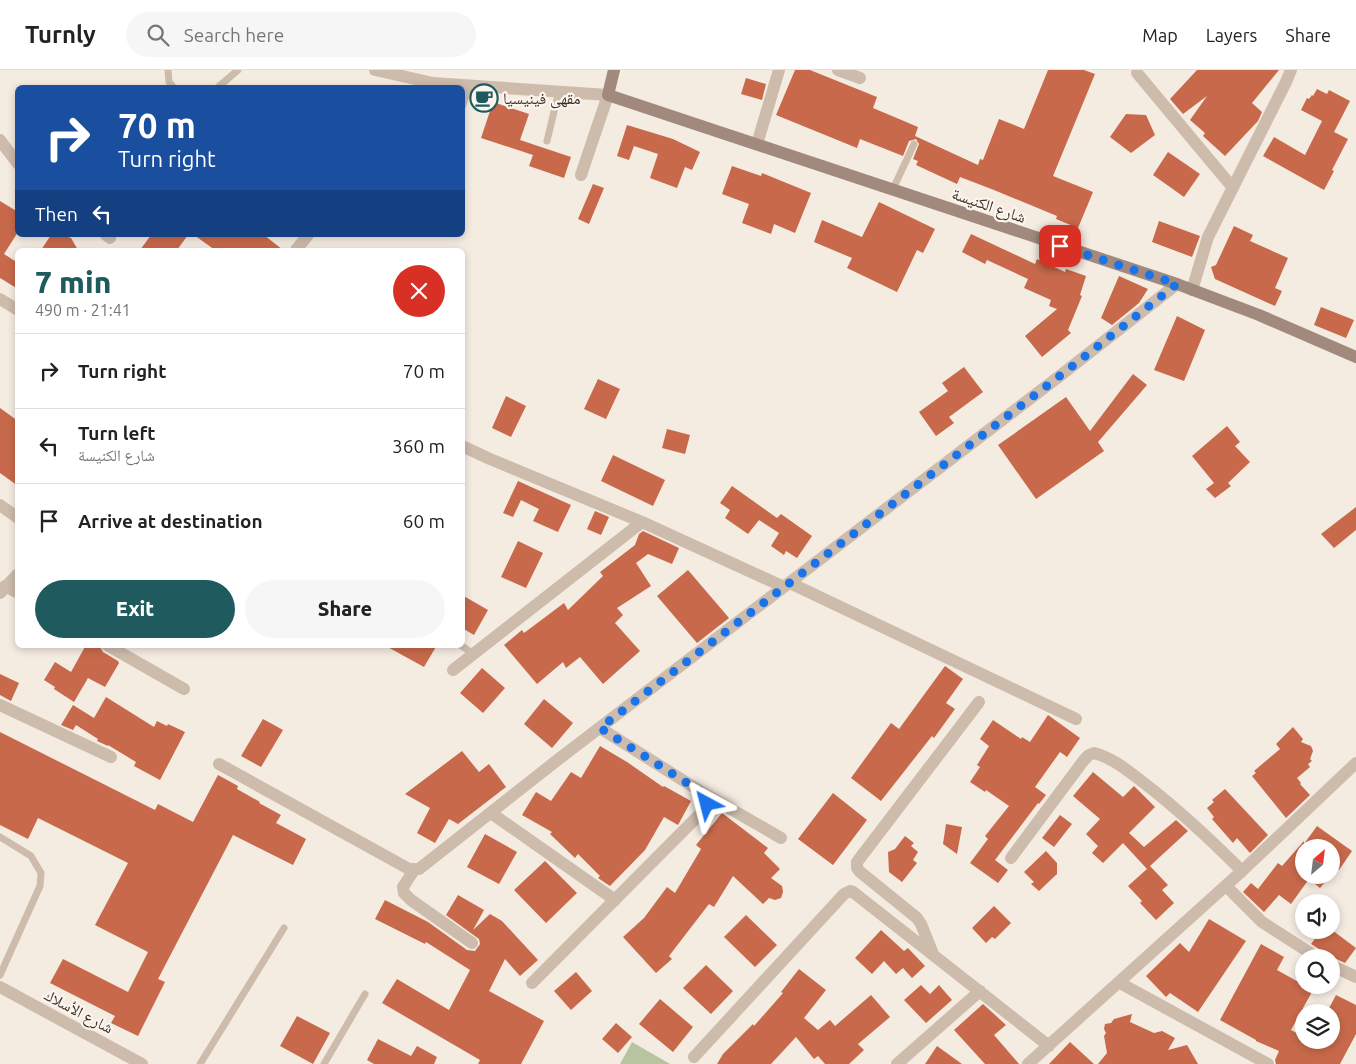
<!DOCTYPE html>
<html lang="en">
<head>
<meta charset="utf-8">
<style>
  body { margin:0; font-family:Ubuntu,"Noto Naskh Arabic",sans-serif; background:#f6f6f6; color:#222; height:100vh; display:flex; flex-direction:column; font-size:19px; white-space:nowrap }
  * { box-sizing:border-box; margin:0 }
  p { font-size:16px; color:#767676 }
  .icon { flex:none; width:28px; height:28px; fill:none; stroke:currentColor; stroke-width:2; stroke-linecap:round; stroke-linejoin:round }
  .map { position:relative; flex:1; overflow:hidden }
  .sheet { position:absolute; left:15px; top:178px; width:450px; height:400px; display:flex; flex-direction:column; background:#fff; border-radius:8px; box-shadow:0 2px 8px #0003 }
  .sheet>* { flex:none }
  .banner { position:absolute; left:15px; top:15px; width:450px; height:152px; border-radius:8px; box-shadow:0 2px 8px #0003; background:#1a4fa0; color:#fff; overflow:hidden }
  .needle { width:32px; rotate:28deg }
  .fabs { position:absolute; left:1295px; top:769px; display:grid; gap:10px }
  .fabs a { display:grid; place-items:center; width:45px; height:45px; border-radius:50%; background:#fff; box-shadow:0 2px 8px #0003; font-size:25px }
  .pin { position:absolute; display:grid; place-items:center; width:42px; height:42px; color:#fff; margin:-21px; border-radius:10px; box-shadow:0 2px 8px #0006 }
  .me { position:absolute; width:55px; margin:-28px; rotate:322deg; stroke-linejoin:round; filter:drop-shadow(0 0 4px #0008) }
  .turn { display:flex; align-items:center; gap:18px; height:105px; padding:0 20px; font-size:22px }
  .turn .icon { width:65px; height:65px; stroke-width:2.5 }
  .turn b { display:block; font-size:35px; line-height:42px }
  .then { display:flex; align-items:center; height:48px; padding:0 20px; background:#0003; gap:10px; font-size:19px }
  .round { display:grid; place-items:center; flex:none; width:52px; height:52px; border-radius:26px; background:#f6f6f6 }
  .overview { display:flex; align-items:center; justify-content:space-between; height:85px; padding:0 20px }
  h1 { font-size:30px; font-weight:800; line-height:38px; color:#1f5a5e }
  .primary-button { display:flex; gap:10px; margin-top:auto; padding:10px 20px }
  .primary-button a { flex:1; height:58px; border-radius:30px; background:#1f5a5e; color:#fff; font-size:20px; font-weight:800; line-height:58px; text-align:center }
  .primary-button a+a { background:#f6f6f6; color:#222 }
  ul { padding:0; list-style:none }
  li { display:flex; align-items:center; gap:15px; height:75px; padding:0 20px; border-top:1px solid #e0e0e0 }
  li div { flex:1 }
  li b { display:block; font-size:19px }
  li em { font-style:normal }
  header { display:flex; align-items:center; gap:30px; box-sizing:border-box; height:70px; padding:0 25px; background:#fff; border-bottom:1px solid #e0e0e0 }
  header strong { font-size:24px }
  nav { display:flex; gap:28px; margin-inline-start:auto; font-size:18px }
  .search { width:350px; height:45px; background:#f6f6f6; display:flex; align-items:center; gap:12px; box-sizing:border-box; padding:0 18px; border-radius:28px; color:#767676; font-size:19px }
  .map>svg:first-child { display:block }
  .green { fill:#b8c4a0 }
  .building { fill:#c8694b }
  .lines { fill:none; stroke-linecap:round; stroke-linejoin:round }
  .service { stroke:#cdbbac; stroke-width:7 }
  .minor { stroke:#cdbbac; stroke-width:12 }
  .tertiary { stroke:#cdbbac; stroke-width:12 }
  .secondary { stroke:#a18a7d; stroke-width:12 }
  .route { stroke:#1a73e8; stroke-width:9; stroke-dasharray:0 16.2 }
  .labels { text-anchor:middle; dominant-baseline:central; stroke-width:4.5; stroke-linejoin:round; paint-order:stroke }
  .poi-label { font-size:16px; fill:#3b302b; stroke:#fbf5ee; text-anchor:start }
  .street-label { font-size:16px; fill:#3b302b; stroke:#fbf5ee }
</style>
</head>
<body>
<header>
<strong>Turnly</strong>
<div class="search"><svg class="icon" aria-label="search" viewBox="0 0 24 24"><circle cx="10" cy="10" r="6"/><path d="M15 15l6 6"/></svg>Search here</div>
<nav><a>Map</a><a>Layers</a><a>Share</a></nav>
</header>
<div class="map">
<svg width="1356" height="994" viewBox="0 0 1356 994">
  <rect width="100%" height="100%" fill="#f4ebe1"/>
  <path class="green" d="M632,972l38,22h-50z"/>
  <path class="building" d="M795,0h15l67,27 -4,11 45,19 -3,9 63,29 2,-6 3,1 16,-41 25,10 24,-59h36l11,4 -42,102 40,16 -15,36 -22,-9 1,-3 -63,-26 -34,-13 -3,7 -41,-19 2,-4 -5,-2 6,-15 -3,-5 -7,2 -6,15 -43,-17 -3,9 -81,-33z
    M1197,0h82l-27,33 10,9 -4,9 -33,35 -22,-20 2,-3 -15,-13 17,-24 -24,18 -13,-15z
    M746,8l20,6 -4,16 -21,-6z
    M1317,19l10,5 2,-4 21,11 -16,31 14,7 -16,31 2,1 -10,19 -61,-34 11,-19 31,18 17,-34 -21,-11 6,-12 2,1 3,-4 1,1z
    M493,32l36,12 -9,26 51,17 -7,21 -35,-12 4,-11 -52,-17z
    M1126,44l20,1 9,20 -24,18 -21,-16z
    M627,55l46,14 27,13 -8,18 -7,-3 -8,21 -27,-10 8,-24 -24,-8 -5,14 -12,-4z
    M1168,82l32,22 -16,23 -31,-22z
    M732,96l29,10 1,-3 49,20 -16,40 -21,-9 -3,10 -29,-11 7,-19 -27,-10z
    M593,114l11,4 -15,36 -11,-5z
    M0,131l18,11v20l-14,22 14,9v26l-18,-11z
    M879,132l56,27 -12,24 -6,-3 -20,42 -50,-24 5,-10 -38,-16 8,-22 40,17z
    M1159,151l41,15 -8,21 -40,-15z
    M1234,156l19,9 -3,6 38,17 -13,30 7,3 -7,15 -60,-27 -4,-12 5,-2z
    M971,164l64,30 2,-5 28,13 1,-3 20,7 -6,19 2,1 -14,34 3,3 -29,24 -17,-21 32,-27 -8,-3 2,-6 -27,-12 4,-9 -41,-19 -2,4 -23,-12z
    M51,165h12l8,3 7,12h-37z
    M151,165h37l-11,15h-37z
    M194,165h70l19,15h-68z
    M1119,206l29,13 -9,14 -27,22 -11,-7z
    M1321,237l33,13 -8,18 -32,-13z
    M1177,246l28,14 -21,51 -30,-11z
    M964,297l19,25 -34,25 5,6 -18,13 -17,-24 29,-21 -6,-8z
    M1133,304l14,11 -49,57 6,9 -68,48 -38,-54 68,-48 24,34z
    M598,309l22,10 -14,30 -22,-10z
    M506,326l20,10 -15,31 -19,-9z
    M0,338l18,13v65l-18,-13z
    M1227,356l13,16 -5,4 15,16 -22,21 3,3 -16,12 -9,-9 8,-6 -22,-27z
    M667,359l23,6 -5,19 -23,-6z
    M613,385l52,25 -12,26 -52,-25z
    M518,411l53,24 -13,27 -25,-11 6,-12 -18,-9 -8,17 -10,-4z
    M732,416l45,32 4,-4 31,22 -15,22 -11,-7 -2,4 -13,-9 8,-13 -20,-13 -11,14 -23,-16 5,-8 -10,-7z
    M1356,437v23l-22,18 -13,-14z
    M595,441l14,6 -8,18 -14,-6z
    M643,461l36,17 -7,16 -24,-10 -12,9 15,23 -34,22 6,7 -8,8 25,28 -37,33 -23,-27 -14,11 -3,-6 -26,22 -33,-39 18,-15 2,3 40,-30 4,7 35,-34 -3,-4 35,-27 4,-11z
    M518,471l25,12 -17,35 -25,-11z
    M688,500l41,48 -32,25 -40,-47z
    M462,525l26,15 -14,25 -12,-7z
    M86,575h13l4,7 15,9 1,2 -14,24 -17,-9 -14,24 -20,-13 1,-2 -11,-7 11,-18 16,10z
    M384,575h53l-13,22z
    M945,596l18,13 -17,24 9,6 -21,29 -2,-2 -51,65 -30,-23 40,-55 8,6z
    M482,598l23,20 -22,25 -23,-20z
    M0,604l19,9 -8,18 -11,-6z
    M106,627l48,30 3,-6 10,5 1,-2 17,8 -25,48 -26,-14 2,-4 -28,-17v1l-11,-5 1,-2 -22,-14 -3,5 -12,-5 12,-20 21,13z
    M544,629l29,24 -21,25 -28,-24z
    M1048,645l32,23 -13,19 -7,-5 -25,35 11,8 -7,9 -1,-1 -43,57 13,10 -10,13 -28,-20 18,-24 -3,-3 24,-30 -23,-16 -1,2 -15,-10 10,-15 -3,-2 12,-19 -9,-7 13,-19 28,19 1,-2 8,5z
    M263,649l20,11 -22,37 -20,-11z
    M1293,657l10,12 -2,3 10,4 2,5 -3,8 2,2 -4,3 2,3 -13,11 4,5 -1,1 10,11 -24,23 -34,-42 4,-3 -2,-2 26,-22 -4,-5z
    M0,662l155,78 3,-6 35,18 25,-47 20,11 -1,3 23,13 -1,1 22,12 -5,8 30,16 -13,26 -60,-30 -75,144 7,3 -27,54 -27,-13 4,-7 -65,-33 13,-24 65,33 20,-40 -53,-27 33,-62 -90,-45 -10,21 -28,-14z
    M600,676l27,16 36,25 1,-1 27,15 -13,24 -14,-8 -19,33 -35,36 -12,-8 2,-2 -22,-22 -3,4 -25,-24 2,-2 -30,-17 14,-23 15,9 20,-29 10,6z
    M462,681l17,21 10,-8 17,23 -48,37 -9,-5 -14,24 -18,-10 13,-25 -25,-14z
    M1093,702l30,25 11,-11 21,21 -26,26 15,14 32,-27 12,11 -38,35 18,19 -6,5 12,13 -18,17 -16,-17 2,-2 -14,-15 19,-17 -24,-26 -20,20 -11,-10 6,-7 -12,-12 14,-15 -27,-23z
    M1225,719l43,46 -18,18 -13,-15 -4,5 -21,-24 2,-2 -7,-9 7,-6 -2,-2z
    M833,723l34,27 -34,45 -35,-26z
    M722,743l46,35 -4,5 16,16 -9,9 11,8 1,6 -2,6 -6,2 -6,-2 -6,6 -30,-28 -19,31 -5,-3 -40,52 3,3 -16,14 -33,-36 21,-19 23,-31 8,6 26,-44 -5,-4z
    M1060,745l12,9 -18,23 -12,-9z
    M946,754l16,3 -5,27 -14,-10z
    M1317,756l35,25 -13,19 -8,-6v-16h-27v27h27l-11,13 -11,-9 -18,25 -12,-9 -15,17 -21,-20 8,-9 7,6 20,-26 4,3 22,-25v3z
    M485,764l32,18 -18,32 -32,-17z
    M905,766l9,7 -3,3 7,6 -5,8 4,3 -15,19 -13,-10 -1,-20 7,-3z
    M1046,781l11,12v11l-18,17 -8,-7 3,-2 -10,-10z
    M545,791l32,32 -31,30 -32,-33z
    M458,825l26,15 -11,20 17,-16 12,7 36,39 -18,16 -15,-17 -16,32 55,30 -23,43h-43l2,-4 -98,-57 15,-24 52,31 21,-40 -44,-28 -1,2 -50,-25 10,-19 43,22 39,28 8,1 5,-7 -1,-5 -33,-24z
    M994,836l17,17 -16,16 -3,-2 -6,6 -14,-15z
    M746,845l31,30 -22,22 -31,-30z
    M1209,849l37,22 -48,71 -28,-19 -4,4 -20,-21 34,-33 9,9z
    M881,860l23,21 4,-3 17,18 -13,12 -9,-10 -7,6 -12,-13 -12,13 -17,-16z
    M1321,860h11l24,18 -11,15 -11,-5h-6l-6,-7 -11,-7z
    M1261,874l23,13 -7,13 36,20 -22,40 13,7v3h27v-28h-4l9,-17 20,10v29l-16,30h-64l-1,-4 4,-9 -23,-10v-1l-36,-20z
    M706,895l27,26 -22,23 -28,-26z
    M799,899l27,21 -22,28 14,12 12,-10 5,6 36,-31 19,22 -32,27 6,6 -15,14h-24l-7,-8 -4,3 -18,-22 -25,27h-54l6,-10 30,-30 1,2 29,-33 -2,-1z
    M576,902l16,19 -21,19 -17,-19z
    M921,915l9,9 9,-9 13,15 -26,23 -22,-23z
    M660,929l33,28 -20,25 -34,-28z
    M983,934l23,21 -12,10 25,29h-34l-31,-34z
    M1132,944l-2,8 24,11 8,-2 13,7 -7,12 19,-5 11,19h-100l9,-11 -3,-17 2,-3 -2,-4 1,-5 6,-1 3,-4z
    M297,946l33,17 -17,31 -33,-18z
    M616,953l16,14 -14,16 -16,-14z
    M378,969l33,17 6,-10 20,11 -3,7h-60l-7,-4z
    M1070,972l24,22h-45z
    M937,976l25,18h-37z"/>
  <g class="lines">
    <path class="service" d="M168,0l1,12 5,6
      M217,18l21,-18
      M462,37l8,-22
      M547,71l12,-50
      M893,119l21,-45
      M460,575l14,9
      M0,767l31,19 10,17 -1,13 -40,89
      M200,994l84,-136
      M324,994l41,-70"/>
    <path class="minor" d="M838,0l22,8
      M1137,3l96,115
      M0,70l18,24
      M757,74l22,-74
      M581,105l27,-80
      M106,165l4,3
      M1192,220l16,-53 78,-155 5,-12
      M0,229l18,11
      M462,376l28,13 152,63 142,65
      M0,435l18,13
      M790,513l286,136
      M5,516l13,7
      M107,575l77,44
      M453,600l189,-148
      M0,635l111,52
      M219,694l190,105h10l141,-111 501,-383 116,-91
      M703,723l78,45
      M491,743l124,87
      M1011,788l73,-98 5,-5 5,-2c19,5 34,18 50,30 35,27 67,57 98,88
      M414,800l-11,17 1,6 7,7 61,43
      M1226,816l36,36 56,36
      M933,884l-12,-30 -4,-6 -58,-47 -2,-3v-6l122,-160
      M1331,895l25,12
      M532,913l173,-174c3,-7 2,-10 -2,-16l-103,-65
      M1120,913l148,81
      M694,987l150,-163 6,-3 3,1 196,154
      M897,994l83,-73
      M1028,994l214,-193 114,-108"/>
    <path class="tertiary" d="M375,0l58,13
      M429,18l4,-5 175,12
      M296,180l12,-15
      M0,523l18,-19
      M0,917l142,77"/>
    <path class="secondary" d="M614,0l-6,25 569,189 82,31 97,42"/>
  </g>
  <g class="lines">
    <path class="route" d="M707,734v-5l-4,-6 -103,-65 461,-353 116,-91 -117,-38"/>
  </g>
  <defs>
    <g id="cafe-ring" transform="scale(1.4375)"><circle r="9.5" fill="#fbf5ee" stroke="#1f5a5e" stroke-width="1.5"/><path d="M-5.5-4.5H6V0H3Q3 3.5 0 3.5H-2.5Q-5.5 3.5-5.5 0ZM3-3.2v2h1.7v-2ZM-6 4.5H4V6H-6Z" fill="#1f5a5e"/></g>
  </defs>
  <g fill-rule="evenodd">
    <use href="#cafe-ring" x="484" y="28"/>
  </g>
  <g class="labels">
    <g class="poi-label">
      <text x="503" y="28">مقهى فينيسيا</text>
    </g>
    <g class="street-label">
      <text transform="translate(989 135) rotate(19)">شارع الكنيسة</text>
      <text transform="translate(79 941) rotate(28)">شارع الأسلاك</text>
    </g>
  </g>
</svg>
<div class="fabs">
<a><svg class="needle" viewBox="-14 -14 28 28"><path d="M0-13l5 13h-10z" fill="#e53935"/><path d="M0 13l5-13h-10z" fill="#767676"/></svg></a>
<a><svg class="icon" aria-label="sound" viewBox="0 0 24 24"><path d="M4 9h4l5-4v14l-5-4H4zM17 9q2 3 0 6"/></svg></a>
<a><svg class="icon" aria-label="search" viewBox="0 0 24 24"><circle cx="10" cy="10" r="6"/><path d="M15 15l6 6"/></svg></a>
<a><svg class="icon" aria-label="layers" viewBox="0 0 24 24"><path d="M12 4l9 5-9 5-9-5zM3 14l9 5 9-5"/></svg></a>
</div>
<div class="pin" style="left:1060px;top:176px;background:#d93025"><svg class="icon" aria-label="arrive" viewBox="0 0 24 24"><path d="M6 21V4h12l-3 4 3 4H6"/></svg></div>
<svg class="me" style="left:707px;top:734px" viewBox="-20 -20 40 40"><path d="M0-17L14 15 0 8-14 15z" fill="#1a73e8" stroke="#fff" stroke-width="4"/></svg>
<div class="banner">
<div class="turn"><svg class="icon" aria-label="right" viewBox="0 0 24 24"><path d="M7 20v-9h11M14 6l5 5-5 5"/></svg><div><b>70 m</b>Turn right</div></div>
<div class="then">Then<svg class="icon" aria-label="left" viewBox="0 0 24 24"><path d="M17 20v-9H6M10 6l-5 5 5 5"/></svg></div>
</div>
<section class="sheet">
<div class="overview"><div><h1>7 min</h1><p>490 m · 21:41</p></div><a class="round" style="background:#d93025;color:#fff"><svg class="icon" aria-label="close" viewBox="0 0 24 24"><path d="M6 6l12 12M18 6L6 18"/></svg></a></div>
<ul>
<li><svg class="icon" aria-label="right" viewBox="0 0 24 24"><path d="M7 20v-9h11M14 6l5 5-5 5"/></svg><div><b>Turn right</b></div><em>70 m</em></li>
<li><svg class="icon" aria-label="left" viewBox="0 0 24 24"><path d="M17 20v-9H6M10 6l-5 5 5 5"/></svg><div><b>Turn left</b><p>شارع الكنيسة</p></div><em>360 m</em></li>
<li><svg class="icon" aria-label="arrive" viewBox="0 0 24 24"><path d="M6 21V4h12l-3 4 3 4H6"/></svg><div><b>Arrive at destination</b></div><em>60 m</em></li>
</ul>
<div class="primary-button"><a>Exit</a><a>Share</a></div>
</section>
</div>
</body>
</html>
